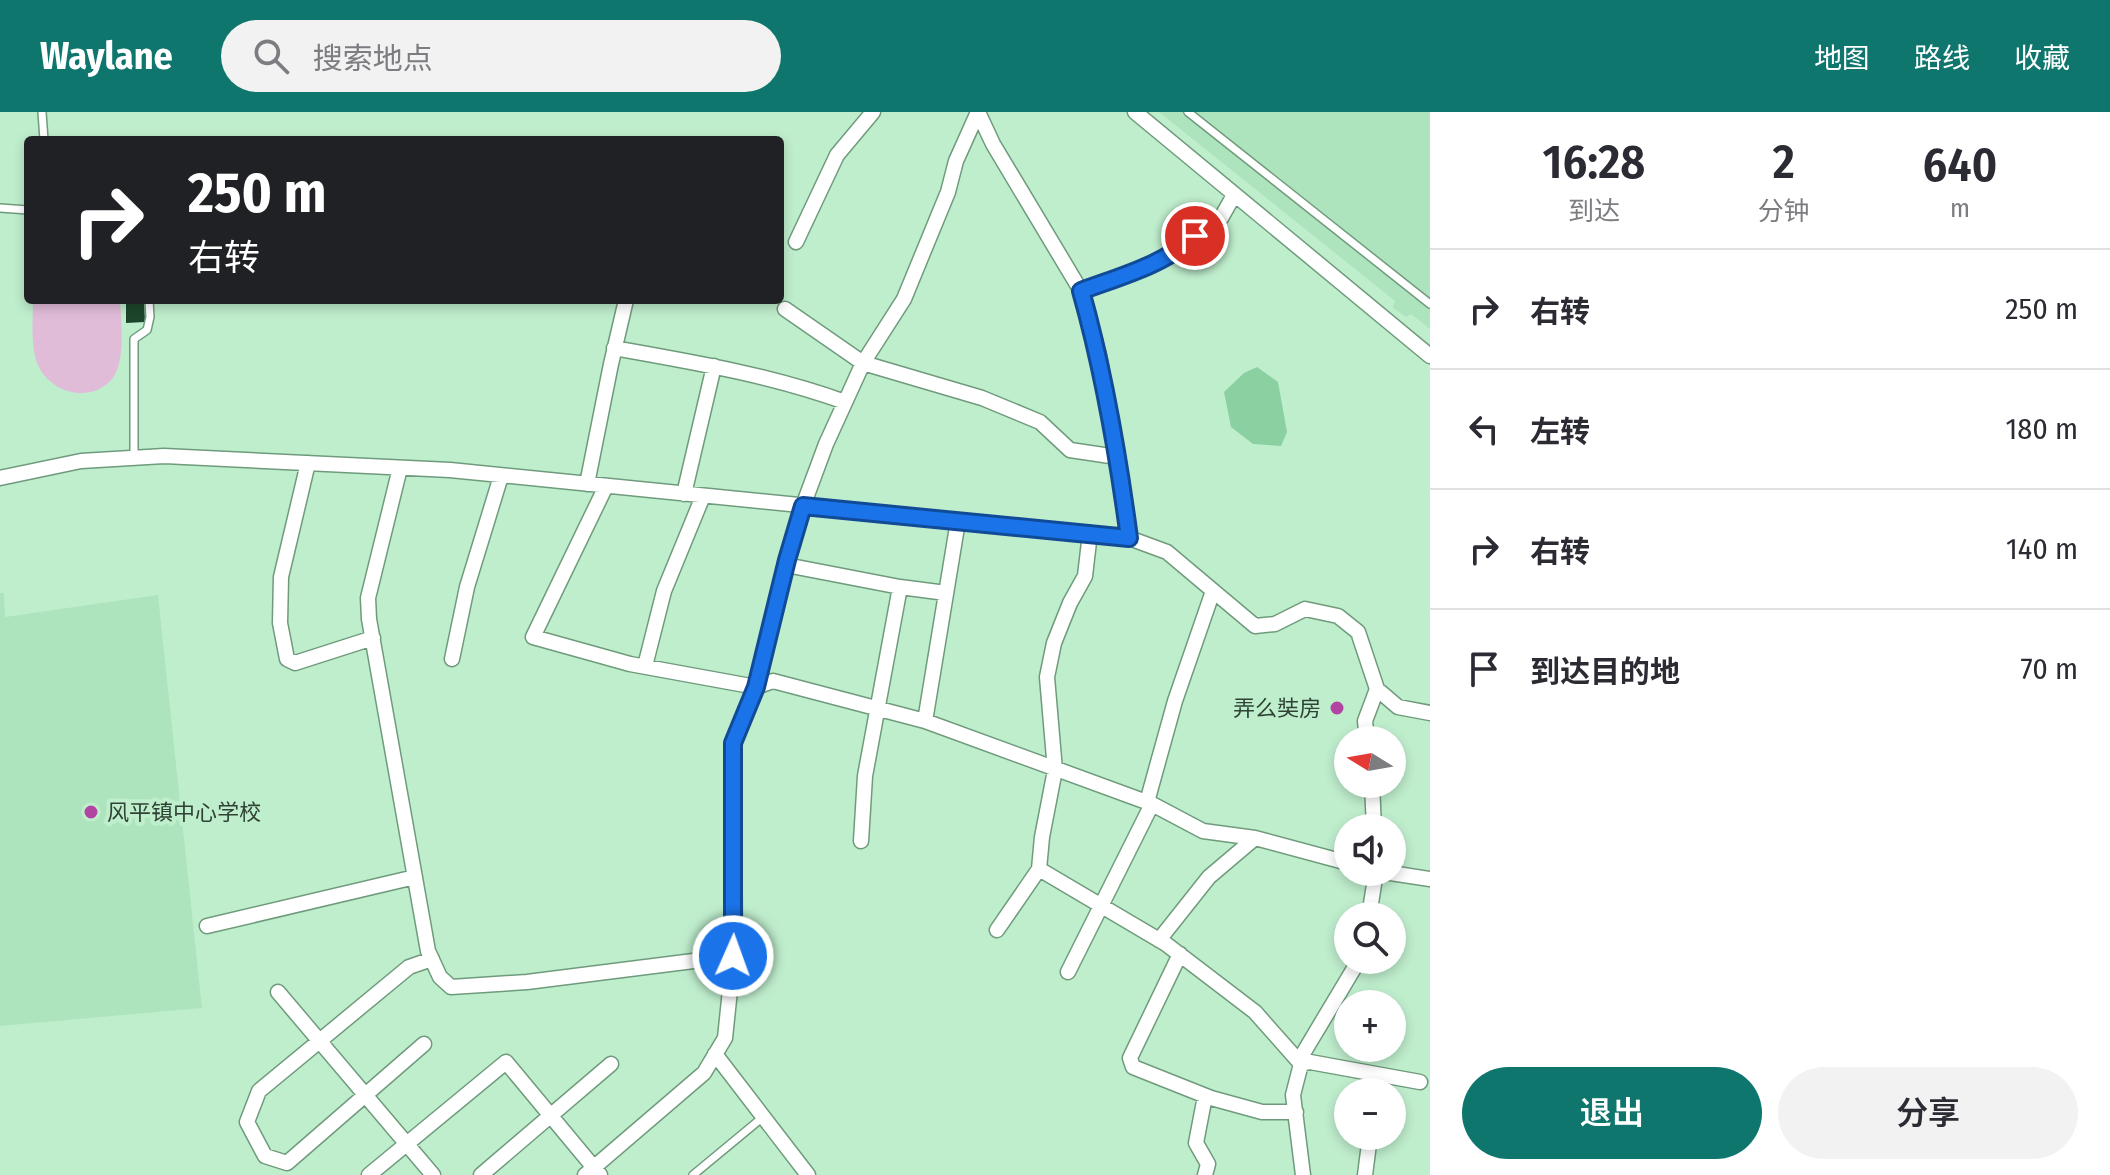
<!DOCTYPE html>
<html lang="zh">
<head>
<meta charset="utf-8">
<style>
  body { margin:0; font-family:"Fira Sans Condensed","Noto Sans SC",sans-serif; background:#f2f2f3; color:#2b2b33; height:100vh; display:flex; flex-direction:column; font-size:30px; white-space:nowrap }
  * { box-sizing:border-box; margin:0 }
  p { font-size:26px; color:#7c7c81 }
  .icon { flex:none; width:44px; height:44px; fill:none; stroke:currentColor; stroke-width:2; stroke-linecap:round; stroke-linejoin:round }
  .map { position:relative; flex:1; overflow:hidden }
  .side { display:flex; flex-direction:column; background:#fff; width:680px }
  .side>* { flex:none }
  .guide { position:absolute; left:24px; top:24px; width:760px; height:168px; border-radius:8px; box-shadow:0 4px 12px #0003; background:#202124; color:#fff; overflow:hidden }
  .needle { width:52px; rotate:281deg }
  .buttons { position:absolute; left:1334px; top:614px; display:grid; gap:16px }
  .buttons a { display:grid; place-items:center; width:72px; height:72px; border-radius:50%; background:#fff; box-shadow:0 4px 12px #0003; font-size:40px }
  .pin { position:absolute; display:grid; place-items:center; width:68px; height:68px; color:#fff; margin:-34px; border:4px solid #fff; border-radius:50%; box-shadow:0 2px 8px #0007 }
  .me { position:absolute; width:88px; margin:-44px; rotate:2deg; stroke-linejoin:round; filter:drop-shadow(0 0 6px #0008) }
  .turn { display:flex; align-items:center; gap:28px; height:168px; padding:0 32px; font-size:36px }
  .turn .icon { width:104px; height:104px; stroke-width:2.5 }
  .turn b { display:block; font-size:56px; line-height:68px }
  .eta { display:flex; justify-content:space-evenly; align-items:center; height:136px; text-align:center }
  .eta b { font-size:48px; font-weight:600; line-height:56px }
  .button { display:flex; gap:16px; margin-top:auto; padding:16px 32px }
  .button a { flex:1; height:92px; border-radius:48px; background:#0f766e; color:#fff; font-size:32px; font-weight:600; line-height:92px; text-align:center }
  .button a+a { background:#f2f2f3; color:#2b2b33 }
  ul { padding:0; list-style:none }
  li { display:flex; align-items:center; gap:24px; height:120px; padding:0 32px; border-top:2px solid #e1e1e2 }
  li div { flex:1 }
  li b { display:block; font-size:30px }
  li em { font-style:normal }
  header { display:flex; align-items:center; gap:48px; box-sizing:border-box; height:112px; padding:0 40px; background:#0f766e; color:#fff }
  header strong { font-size:38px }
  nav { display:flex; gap:44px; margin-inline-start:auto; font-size:28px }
  .search { width:560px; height:72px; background:#f2f2f3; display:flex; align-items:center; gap:20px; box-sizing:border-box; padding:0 28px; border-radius:44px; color:#7c7c81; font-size:30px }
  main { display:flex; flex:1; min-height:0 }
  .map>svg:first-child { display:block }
  .built { fill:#aee4bd }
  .green { fill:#e1bcd9 }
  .water { fill:#8bd0a1 }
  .building { fill:#1c462c }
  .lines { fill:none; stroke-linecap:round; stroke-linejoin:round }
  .lane-casing { stroke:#6f9b7c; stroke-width:10 }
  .street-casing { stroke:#6f9b7c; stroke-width:17 }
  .lane { stroke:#fff; stroke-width:7 }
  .street { stroke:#fff; stroke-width:14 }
  .route-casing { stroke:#114b97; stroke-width:20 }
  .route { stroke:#1a73e8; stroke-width:14 }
  .poi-dot { fill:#b244a2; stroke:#bfeecd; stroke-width:3 }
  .labels { text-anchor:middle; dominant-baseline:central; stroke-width:8; stroke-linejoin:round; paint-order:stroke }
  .poi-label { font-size:22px; fill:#2f4235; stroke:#bfeecd; text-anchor:end }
</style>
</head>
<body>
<header>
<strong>Waylane</strong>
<div class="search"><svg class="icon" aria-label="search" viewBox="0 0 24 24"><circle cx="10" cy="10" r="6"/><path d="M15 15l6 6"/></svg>搜索地点</div>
<nav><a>地图</a><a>路线</a><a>收藏</a></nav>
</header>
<main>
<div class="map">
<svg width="1430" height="1063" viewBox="0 0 1430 1063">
  <rect width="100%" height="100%" fill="#bfeecd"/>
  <path class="built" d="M1159,0h271v217l-19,-15 -5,3 -13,-9 2,-7z
    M0,481h4l1,24 153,-22 44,413 -202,18z"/>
  <path class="green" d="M33,188h87c1,20 6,63 -8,79 -24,28 -70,11 -77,-23 -4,-17 -2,-38 -2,-56z"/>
  <path class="water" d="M1257,255l21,15 9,50 -6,14 -28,-2 -22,-17 -7,-35 20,-19z"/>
  <path class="building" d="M126,188h18l1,22 -19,1z"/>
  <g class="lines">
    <g class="lane-casing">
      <path id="lane" d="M42,0l2,28
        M1188,0l242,192
        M0,96l28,2
        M134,346v-119l13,-9 3,-13 -1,-17
        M693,1063l70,-58"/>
    </g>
    <g class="street-casing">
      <path id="street" d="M978,0l15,32 88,147 18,64 23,132 7,51
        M1135,0l295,244
        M796,130l41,-87 36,-43
        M1081,179l72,-27 26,-13 16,-15 26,-18 13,-23
        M785,197l78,54 119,35 58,24 30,28 47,7
        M614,236c79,14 156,27 231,54
        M308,351l-27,114 -1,46 7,36 8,4 78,-25
        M400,356l-32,130 1,21 59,332 12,26 11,10 76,-5 206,-26
        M0,366l81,-17 83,-5 286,14 679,68 38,14 88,74 20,-2 30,-15 33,7 20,16 19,57 21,18 32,6
        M587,372l24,-120 15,-64
        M606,374l-73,151 97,27 126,23 17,-6 152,40 227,83 51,27 52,7 93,25
        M684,382l30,-128
        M786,453l114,22 46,6
        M452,547l15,-72 34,-111
        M645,554l19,-75 39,-95
        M925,609l33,-200
        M1367,628l-2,-19 12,-32
        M1372,672l2,44
        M1147,690l28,-101 38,-110
        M861,729l4,-65 35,-189
        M1039,757l127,75 89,68 46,52 9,-2 110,20
        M1384,760l46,7
        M1369,804l7,-44
        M207,814l208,-49
        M997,818l42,-61 3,-32 13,-67 -8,-93 7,-34 16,-40 15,-27 5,-43
        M1159,828l50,-63 46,-39
        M1180,842l-50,104 3,9 78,31 51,14h34
        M1068,860l84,-168
        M278,880l155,183
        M424,932l-137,119 -22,-7 -18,-34 12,-31 150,-124 23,-8
        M715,942l93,121
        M369,1063l137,-113 94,113
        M481,1063l130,-111
        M585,1063l119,-102 21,-35 10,-96 -2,-199 23,-56 31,-127 16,-54 23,-62 37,-81 41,-64 44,-107 8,-31 22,-49
        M1205,1063l3,-11 -12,-21 9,-47
        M1303,1063l-10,-80 11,-43 55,-92
        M1365,1063l5,-39"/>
    </g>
    <use href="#lane" class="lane"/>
    <use href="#street" class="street"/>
  </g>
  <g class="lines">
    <g class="route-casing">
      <path id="route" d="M733,844v-213l23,-56 31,-127 16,-54 326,32c-11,-83 -25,-166 -48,-247 40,-15 83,-26 114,-55"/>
    </g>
    <use href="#route" class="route"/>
  </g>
  <g class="poi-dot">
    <circle cx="1337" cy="596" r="8"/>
    <circle cx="91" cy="700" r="8"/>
  </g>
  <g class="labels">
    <g class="poi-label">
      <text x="1321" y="596">弄么奘房</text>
      <text x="107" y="700" text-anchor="start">风平镇中心学校</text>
    </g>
  </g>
</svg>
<div class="buttons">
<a><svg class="needle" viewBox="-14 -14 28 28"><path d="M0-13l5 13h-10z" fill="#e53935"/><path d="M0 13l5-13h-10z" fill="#7c7c81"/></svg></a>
<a><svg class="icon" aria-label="sound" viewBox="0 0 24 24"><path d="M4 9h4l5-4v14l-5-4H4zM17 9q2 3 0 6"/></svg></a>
<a><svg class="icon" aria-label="search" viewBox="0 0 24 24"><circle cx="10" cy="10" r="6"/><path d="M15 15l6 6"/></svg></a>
<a>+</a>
<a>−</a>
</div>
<div class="pin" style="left:1195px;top:124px;background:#d93025"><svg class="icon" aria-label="arrive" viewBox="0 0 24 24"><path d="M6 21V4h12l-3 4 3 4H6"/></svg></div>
<svg class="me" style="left:733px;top:844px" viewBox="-20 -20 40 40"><circle r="17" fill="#1a73e8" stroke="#fff" stroke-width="3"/><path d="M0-11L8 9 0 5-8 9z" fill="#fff"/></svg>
<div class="guide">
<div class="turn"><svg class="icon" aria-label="right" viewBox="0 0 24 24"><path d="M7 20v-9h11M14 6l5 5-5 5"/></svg><div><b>250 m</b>右转</div></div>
</div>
</div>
<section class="side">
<div class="eta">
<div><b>16:28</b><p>到达</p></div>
<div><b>2</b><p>分钟</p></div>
<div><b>640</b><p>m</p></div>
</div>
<ul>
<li><svg class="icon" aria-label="right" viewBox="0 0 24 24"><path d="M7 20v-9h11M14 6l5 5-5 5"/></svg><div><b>右转</b></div><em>250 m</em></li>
<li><svg class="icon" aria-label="left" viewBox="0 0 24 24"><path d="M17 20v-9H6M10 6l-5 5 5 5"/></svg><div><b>左转</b></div><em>180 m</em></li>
<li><svg class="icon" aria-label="right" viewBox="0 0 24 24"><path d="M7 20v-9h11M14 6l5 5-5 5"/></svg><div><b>右转</b></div><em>140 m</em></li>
<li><svg class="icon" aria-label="arrive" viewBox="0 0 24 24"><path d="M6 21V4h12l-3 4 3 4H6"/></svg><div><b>到达目的地</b></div><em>70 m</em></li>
</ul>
<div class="button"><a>退出</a><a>分享</a></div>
</section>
</main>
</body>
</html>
